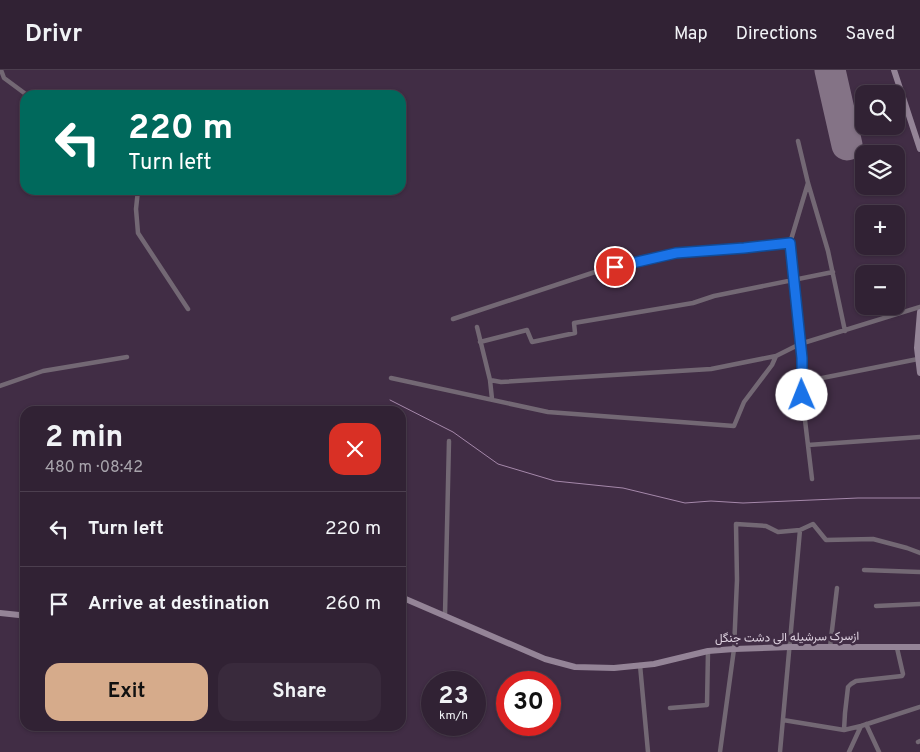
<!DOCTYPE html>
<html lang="en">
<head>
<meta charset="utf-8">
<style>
  body { margin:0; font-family:Overpass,Vazirmatn,sans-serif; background:#392a3c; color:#f1f3f6; height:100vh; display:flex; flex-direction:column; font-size:19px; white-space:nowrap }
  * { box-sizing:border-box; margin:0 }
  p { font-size:16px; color:#a8a4ac }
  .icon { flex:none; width:28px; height:28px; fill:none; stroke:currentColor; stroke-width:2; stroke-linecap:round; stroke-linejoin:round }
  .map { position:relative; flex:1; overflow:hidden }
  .drawer { position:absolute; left:20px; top:336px; width:386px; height:325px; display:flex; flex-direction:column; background:#312234; border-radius:15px; box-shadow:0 1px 4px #0004,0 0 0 1px #4c3f4f }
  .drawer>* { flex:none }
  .top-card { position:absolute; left:20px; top:20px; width:386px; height:105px; border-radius:15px; box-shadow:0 1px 4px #0004,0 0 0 1px #4c3f4f; background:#00695c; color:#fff; overflow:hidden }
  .buttons { position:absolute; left:855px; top:15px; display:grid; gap:10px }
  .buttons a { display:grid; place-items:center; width:50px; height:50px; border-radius:10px; background:#312234; box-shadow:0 1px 4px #0004,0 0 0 1px #4c3f4f; font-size:25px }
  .speed { position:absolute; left:421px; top:601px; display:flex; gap:10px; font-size:25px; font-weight:700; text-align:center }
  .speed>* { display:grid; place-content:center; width:65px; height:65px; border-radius:50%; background:#312234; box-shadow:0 1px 4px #0004,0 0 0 1px #4c3f4f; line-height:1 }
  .speed small { font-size:12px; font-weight:400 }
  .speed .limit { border:8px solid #d22; background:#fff; color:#111 }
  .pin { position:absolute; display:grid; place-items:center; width:42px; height:42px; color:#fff; margin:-21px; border:2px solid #fff; border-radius:50%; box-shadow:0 1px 5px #0007 }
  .me { position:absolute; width:55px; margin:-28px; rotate:359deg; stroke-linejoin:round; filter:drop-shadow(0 0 4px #0008) }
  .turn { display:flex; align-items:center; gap:18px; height:105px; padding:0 25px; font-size:22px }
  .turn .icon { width:65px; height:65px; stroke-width:2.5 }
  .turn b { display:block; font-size:35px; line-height:42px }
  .round { display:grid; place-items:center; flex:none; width:52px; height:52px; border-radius:15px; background:#392a3c }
  .head { display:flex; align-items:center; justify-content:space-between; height:85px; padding:0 25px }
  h1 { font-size:30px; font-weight:700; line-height:38px }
  .cta { display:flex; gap:10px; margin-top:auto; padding:10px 25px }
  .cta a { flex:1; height:58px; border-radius:15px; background:#d6ab8b; color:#111; font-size:20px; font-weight:700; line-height:58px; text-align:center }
  .cta a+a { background:#392a3c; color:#f1f3f6 }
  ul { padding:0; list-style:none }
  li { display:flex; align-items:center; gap:15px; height:75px; padding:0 25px; border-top:1px solid #4c3f4f }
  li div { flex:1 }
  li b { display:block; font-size:19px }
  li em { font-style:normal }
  header { display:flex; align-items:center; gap:30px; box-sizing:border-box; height:70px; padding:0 25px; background:#312234; border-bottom:1px solid #4c3f4f }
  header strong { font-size:24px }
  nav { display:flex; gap:28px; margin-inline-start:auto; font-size:18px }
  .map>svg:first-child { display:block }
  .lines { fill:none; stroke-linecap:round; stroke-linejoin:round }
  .stream { stroke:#a588aa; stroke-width:1 }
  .runway { stroke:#847386; stroke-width:31 }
  .street { stroke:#736874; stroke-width:4.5 }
  .secondary { stroke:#948497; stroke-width:6 }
  .route-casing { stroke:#114b97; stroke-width:12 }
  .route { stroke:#1a73e8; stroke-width:9 }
  .labels { text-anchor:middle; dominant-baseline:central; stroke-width:5; stroke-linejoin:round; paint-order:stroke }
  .street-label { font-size:12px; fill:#ded2e0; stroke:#412d45 }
</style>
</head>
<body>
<header>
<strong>Drivr</strong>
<nav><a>Map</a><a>Directions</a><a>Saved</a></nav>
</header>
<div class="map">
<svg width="920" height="682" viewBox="0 0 920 682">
  <rect width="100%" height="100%" fill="#412d45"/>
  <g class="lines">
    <path class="stream" d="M390,330l63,32 45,32 57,17 68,7 62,15 26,-2 32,2 115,-5h62"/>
    <path class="runway" d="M830,0l17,75"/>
    <path class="street" d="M1,0l3,8 23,17
      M798,71l10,42 20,68 17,80
      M808,113l-18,60 12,115v37l10,84
      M138,120l-2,19 2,24 50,76
      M453,249l148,-49 41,-9 34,-8 68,-4 46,-6
      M477,257l13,53 2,19
      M480,272l47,-12 5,12 43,-9 -1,-10 119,-20 21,-7 119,-24
      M391,308l157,34 186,14 10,-24 28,-37 4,-9
      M490,310l11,2 210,-13 65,-13 24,-12 120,-37
      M802,312l116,-23
      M0,316l43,-15 84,-14
      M808,375l112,-8
      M864,500l56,2
      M876,536l44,-2
      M445,545l4,-174
      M830,577l7,-59
      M640,595l8,87
      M670,638l37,-3 1,-54
      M783,650l61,10 17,-4 59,-19
      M866,654l13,28
      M844,660l1,-17 3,-26 3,-3 5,-3 46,-5 1,-2 -6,-26
      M918,672l2,-1
      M720,682l14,-103 3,-69 -1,-56 30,2 12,6 22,-2 13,-6 13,16 47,-1 34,9 13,5
      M780,682l20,-222
      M849,682l12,-26"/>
    <path class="secondary" d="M894,0l26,79
      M920,242l-3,36 3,25
      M401,527l144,62 30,8 39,1 40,-4 54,-13 26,-2 56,-2h130
      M0,543l19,2 6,-1"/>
  </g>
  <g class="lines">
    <g class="route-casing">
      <path id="route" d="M615,197l61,-14 68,-5 46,-5 12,115v37"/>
    </g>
    <use href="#route" class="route"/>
  </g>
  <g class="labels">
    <g class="street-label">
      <text transform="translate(787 568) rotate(-1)">ازسرک سرشیله الی دشت جنگل</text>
    </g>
  </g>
</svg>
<div class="buttons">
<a><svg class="icon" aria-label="search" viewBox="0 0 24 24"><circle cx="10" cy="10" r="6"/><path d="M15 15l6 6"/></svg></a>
<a><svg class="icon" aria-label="layers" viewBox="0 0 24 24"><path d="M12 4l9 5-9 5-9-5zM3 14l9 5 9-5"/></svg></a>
<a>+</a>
<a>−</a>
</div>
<div class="speed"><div>23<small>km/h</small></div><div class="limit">30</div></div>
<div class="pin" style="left:615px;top:197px;background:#d93025"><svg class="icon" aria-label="arrive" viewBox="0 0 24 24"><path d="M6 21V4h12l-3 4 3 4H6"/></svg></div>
<svg class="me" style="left:802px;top:325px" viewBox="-20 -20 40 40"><circle r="19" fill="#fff"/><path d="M0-13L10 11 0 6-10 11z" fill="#1a73e8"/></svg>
<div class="top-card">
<div class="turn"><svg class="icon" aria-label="left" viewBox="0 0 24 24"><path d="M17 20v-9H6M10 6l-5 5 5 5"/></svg><div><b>220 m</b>Turn left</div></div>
</div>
<section class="drawer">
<div class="head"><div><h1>2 min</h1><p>480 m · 08:42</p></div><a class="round" style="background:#d93025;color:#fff"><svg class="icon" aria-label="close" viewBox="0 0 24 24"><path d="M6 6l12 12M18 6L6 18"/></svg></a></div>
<ul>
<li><svg class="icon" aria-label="left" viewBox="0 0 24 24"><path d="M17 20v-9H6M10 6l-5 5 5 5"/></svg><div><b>Turn left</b></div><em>220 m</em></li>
<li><svg class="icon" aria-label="arrive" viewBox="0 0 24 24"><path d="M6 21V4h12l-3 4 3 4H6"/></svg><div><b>Arrive at destination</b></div><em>260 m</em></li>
</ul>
<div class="cta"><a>Exit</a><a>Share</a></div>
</section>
</div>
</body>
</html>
